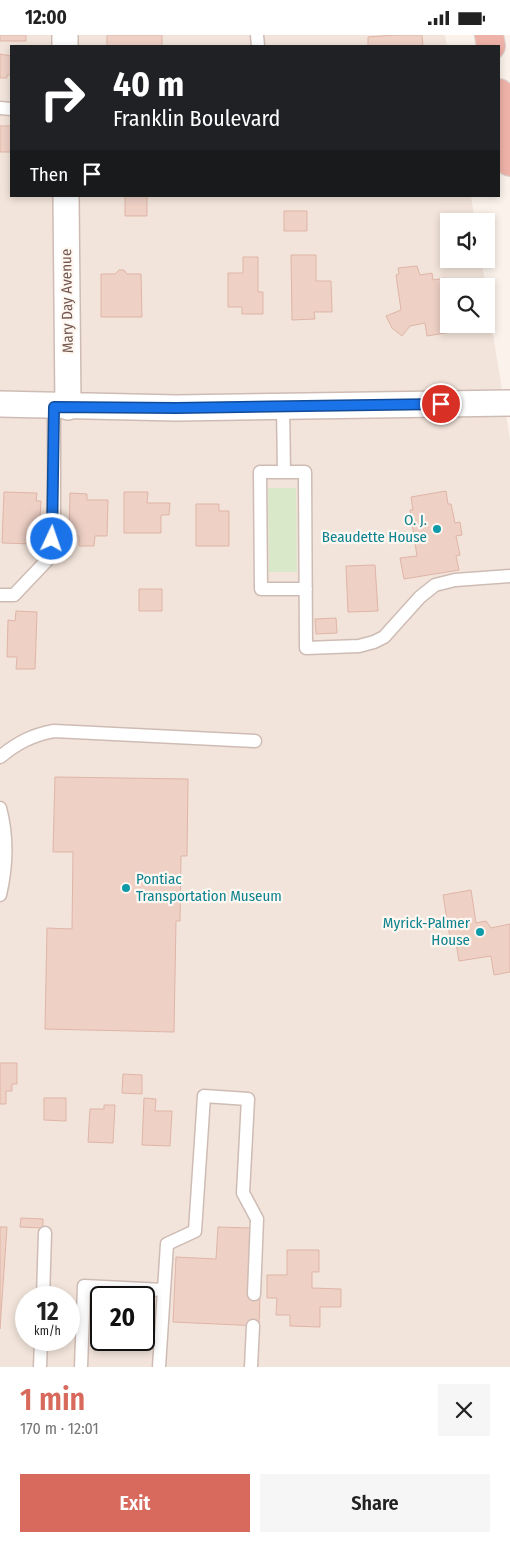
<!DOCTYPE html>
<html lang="en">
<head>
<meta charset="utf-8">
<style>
  body { margin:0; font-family:"Fira Sans Condensed",sans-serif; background:#f6f6f6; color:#222; height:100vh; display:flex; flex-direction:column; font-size:19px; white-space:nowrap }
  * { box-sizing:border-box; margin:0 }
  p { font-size:16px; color:#767676 }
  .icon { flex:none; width:28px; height:28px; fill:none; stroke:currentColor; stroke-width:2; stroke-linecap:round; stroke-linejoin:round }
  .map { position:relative; height:1332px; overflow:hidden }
  .details { display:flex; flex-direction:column; background:#fff; flex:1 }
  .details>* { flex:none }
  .guide { position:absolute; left:10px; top:10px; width:490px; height:152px; border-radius:0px; box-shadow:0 2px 8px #0003; background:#202124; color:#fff; overflow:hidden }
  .controls { position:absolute; left:440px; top:178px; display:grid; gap:10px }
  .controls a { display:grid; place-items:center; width:55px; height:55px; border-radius:0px; background:#fff; box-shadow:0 2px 8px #0003; font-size:25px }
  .speed { position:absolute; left:15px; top:1251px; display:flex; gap:10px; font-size:25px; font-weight:700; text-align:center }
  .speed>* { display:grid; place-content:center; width:65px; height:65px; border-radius:50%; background:#fff; box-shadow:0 2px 8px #0003; line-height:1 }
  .speed small { font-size:12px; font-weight:400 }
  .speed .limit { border:2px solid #111; border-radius:8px; background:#fff; color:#111 }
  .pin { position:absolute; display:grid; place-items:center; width:42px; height:42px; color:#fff; margin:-21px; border:2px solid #fff; border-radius:50%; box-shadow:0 1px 5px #0007 }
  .me { position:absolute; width:55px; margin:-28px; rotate:3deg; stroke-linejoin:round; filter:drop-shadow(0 0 4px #0008) }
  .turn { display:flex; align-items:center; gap:18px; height:105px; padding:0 20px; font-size:22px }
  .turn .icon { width:65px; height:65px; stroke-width:2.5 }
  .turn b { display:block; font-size:35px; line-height:42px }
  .then { display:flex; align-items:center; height:48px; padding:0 20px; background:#0003; gap:10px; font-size:19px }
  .round { display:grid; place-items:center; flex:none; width:52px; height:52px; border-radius:0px; background:#f6f6f6 }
  .head { display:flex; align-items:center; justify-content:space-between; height:85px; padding:0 20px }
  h1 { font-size:30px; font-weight:600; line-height:38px; color:#d8695d }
  .button { display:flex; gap:10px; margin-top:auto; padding:10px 20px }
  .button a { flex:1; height:58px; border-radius:0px; background:#d8695d; color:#fff; font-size:20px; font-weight:600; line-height:58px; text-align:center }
  .button a+a { background:#f6f6f6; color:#222 }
  .status { display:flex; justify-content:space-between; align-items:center; height:35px; padding:0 25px; background:#fff; direction:ltr }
  .status svg { height:14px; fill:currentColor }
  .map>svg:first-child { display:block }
  .residential { fill:#f2e4da; fill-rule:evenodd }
  .green { fill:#dae8ca }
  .building { fill:#eed0c5; stroke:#dfb5a7 }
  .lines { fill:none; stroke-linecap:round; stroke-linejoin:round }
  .lane-casing { stroke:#cebcb4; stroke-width:15 }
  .street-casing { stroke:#cebcb4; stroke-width:28 }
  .highway-casing { stroke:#d8d0ce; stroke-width:30 }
  .lane { stroke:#fff; stroke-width:12 }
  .street { stroke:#fff; stroke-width:25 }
  .highway { stroke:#efb2a8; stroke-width:28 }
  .route-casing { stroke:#114b97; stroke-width:12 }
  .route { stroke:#1a73e8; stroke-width:9 }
  .culture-dot { fill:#0f9aa8; stroke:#fef7f1; stroke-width:2 }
  .labels { text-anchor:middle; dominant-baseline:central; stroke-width:4.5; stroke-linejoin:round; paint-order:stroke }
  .street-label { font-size:15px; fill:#745850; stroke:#fef7f1 }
  .culture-label { font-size:15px; fill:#0d838f; stroke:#fef7f1; text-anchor:end }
</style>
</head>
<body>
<div class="status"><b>12:00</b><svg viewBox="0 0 49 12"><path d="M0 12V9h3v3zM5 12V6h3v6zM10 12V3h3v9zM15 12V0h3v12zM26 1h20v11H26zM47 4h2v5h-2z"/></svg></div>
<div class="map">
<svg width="510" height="1332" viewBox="0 0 510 1332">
  <rect width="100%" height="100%" fill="#fbf3eb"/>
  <path class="residential" d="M0,0h445l2,11h-436v150h460l4,25h-26v38h32l5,27h-37v38h37v-33l24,148v928h-510zM26,1262h43v43h-43zM101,1262h43v43h-43z"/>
  <path class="green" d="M268,453h28l1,84h-28z"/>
  <path class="building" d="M0,0h26v6h-26z
    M107,0h55v11h-55z
    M395,0h27l1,11h-55v-9z
    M0,19l11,2v19h-4v3h-7z
    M0,91h11v26h-11z
    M125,161h22v20h-22z
    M284,176h23v20h-23z
    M291,220h25v26h15l1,31h-18l1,7 -23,1z
    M243,222h15v35h5v22h-21v-7h-14v-34h15z
    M417,231l3,9 12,-2 1,7 13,-2 3,16v30l2,8 -24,4 -2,-13 -15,3 -8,10 -10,-8 -6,-12 15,-6 -5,-35 3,-1 -1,-6z
    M119,235h5l3,4h14l1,43h-41v-43h14z
    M446,456l2,13h3l4,19 5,-1 2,13 -6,1 4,19 -4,1 3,14 -55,9 -4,-21 17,-2 -7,-46h3l-2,-13z
    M4,457l33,1 -1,8h5l-2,33 -5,-1v11l-32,-1z
    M124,457h24l-1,11h23l-1,12h-8v18h-37z
    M70,458l17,1v6h21l-1,36h-12l-1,10h-15v-10h-10z
    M196,469h23v7h10v35h-33z
    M375,530l3,46 -30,1 -2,-46z
    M139,554h23v22h-23z
    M16,576l21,1 -2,57h-19l1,-12h-10l1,-37 7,1z
    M336,583l1,15 -21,1 -1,-15z
    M55,742l133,2 -1,77h-6l-1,65h-4l-2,111 -129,-3 2,-101 25,1 1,-77h-20z
    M471,855l5,33 10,-2 5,7 19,-4v48l-16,3 -3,-19 -32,5 -4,-24 -5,1 -7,-43z
    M0,1028h17v21h-5v7h-6v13h-6z
    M123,1039l19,1v19l-20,-1z
    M44,1063h22v23l-22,-1z
    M144,1063l12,1 -1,12h17l-2,35 -28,-1z
    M104,1070h11l-2,38 -25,-1 2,-33h14z
    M21,1183l22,1v9l-23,-1z
    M0,1192h7l-7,102z
    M218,1192l33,1 -3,66 12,1 -1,31 -86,-4 3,-65 40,2z
    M287,1215h32v22h-7v16l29,1v18h-21v20l-30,-1v-11h-14l1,-17h-10v-23h20z"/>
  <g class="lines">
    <g class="lane-casing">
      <path id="lane" d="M257,0l1,11
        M0,73l11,1
        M283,371l1,66h21l1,176 53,-2 15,-4 10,-5 36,-40 15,-12 20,-5 55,-4
        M284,437h-24l1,117h45
        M0,560h14l37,-39 3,-33v-117
        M0,722c17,-14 32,-22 54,-26l201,10
        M0,773c8,30 7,57 0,87
        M43,1262l2,-64
        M40,1332l1,-27
        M81,1332l3,-81 80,4
        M159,1332l8,-123 28,-13 9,-135 44,3 -5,94 14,26 -3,75
        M251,1332l2,-41"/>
    </g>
    <g class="street-casing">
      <path id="street" d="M65,0v11
        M66,161l2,211
        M0,369l176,4 334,-5"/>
    </g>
    <g class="highway-casing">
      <path id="highway" d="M489,0l2,11
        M499,58l11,69"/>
    </g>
    <use href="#lane" class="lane"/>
    <use href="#street" class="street"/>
    <use href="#highway" class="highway"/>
  </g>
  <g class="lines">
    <g class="route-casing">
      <path id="route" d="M52,504l2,-132 122,1 265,-4"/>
    </g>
    <use href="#route" class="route"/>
  </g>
  <g class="culture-dot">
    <circle cx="437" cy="494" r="5"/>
    <circle cx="126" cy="853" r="5"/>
    <circle cx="480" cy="897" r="5"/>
  </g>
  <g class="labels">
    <g class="street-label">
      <text transform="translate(67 266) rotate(-91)">Mary Day Avenue</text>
    </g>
    <g class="culture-label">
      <text x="427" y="485">O. J.<tspan x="427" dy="17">Beaudette House</tspan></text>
      <text x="136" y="844" text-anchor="start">Pontiac<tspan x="136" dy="17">Transportation Museum</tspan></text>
      <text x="470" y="888">Myrick-Palmer<tspan x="470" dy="17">House</tspan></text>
    </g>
  </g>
</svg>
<div class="controls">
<a><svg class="icon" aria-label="sound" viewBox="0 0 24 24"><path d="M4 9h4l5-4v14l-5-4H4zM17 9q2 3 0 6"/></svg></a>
<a><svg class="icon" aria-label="search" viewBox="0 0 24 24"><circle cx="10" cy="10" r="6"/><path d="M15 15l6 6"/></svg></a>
</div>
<div class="speed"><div>12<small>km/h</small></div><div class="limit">20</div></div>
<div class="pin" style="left:441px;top:369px;background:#d93025"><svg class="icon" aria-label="arrive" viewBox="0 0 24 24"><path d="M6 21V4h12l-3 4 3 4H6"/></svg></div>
<svg class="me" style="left:52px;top:504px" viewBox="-20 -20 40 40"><circle r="17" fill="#1a73e8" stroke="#fff" stroke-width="3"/><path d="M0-11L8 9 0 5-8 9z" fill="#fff"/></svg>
<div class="guide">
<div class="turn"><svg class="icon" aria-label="right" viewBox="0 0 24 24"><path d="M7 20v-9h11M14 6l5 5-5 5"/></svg><div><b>40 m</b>Franklin Boulevard</div></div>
<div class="then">Then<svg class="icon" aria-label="arrive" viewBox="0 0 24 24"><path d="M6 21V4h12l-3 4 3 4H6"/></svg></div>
</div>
</div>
<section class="details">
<div class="head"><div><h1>1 min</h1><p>170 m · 12:01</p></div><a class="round"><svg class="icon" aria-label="close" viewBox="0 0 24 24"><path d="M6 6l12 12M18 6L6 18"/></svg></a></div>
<div class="button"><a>Exit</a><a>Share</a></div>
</section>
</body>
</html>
